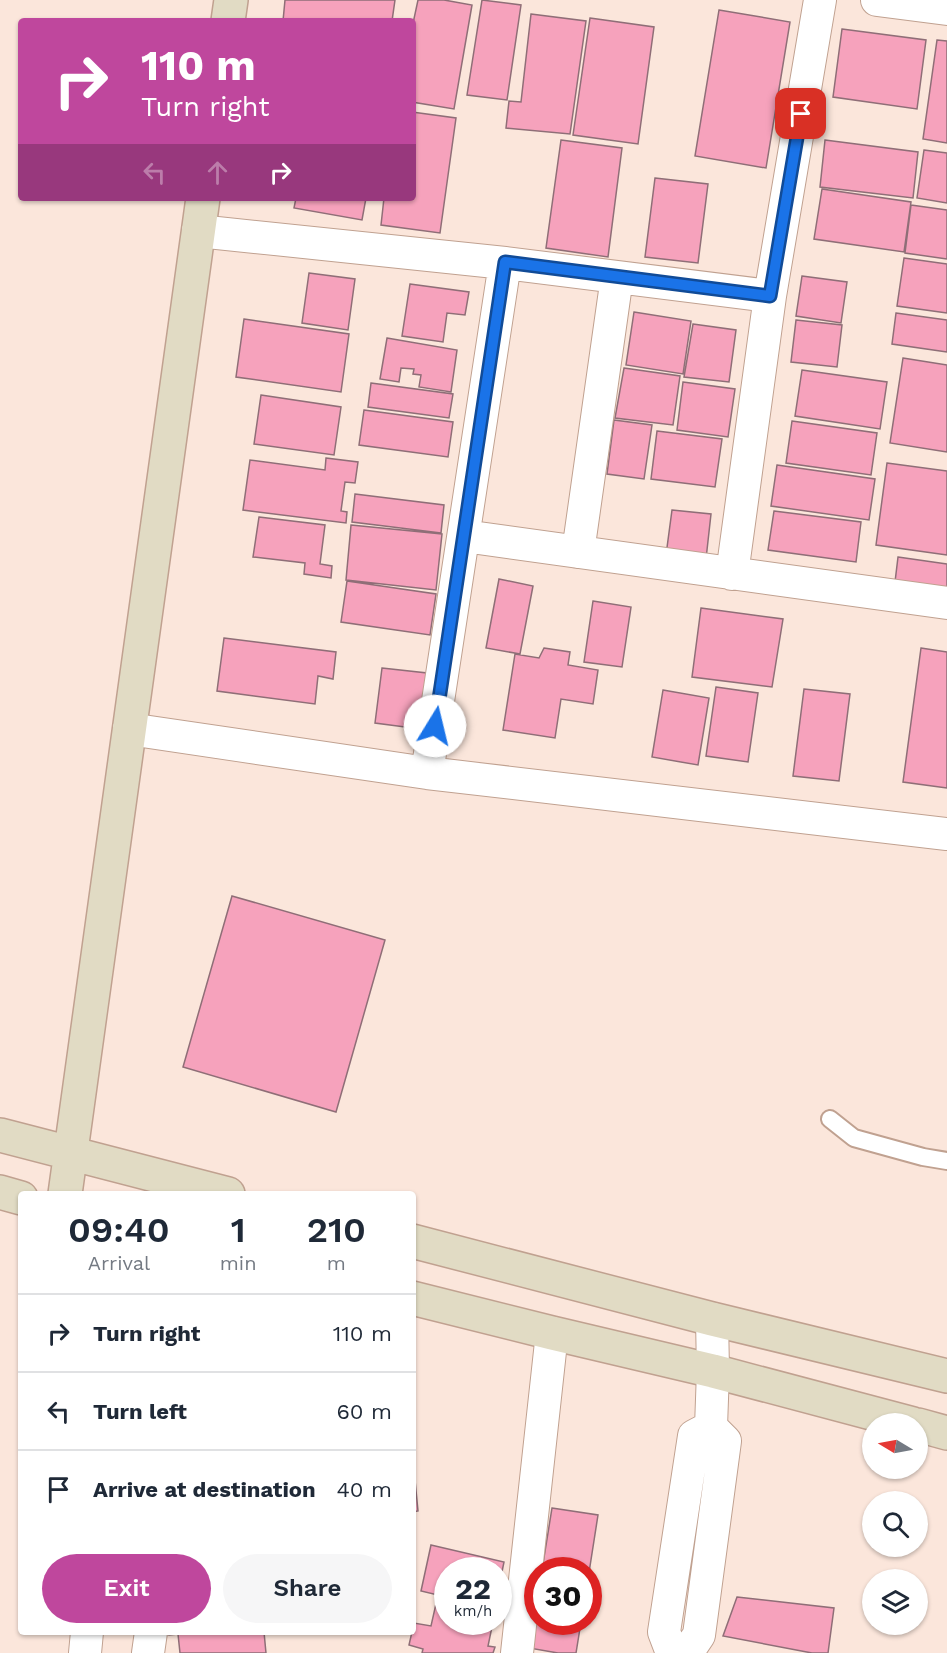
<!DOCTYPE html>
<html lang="en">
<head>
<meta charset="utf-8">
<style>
  body { margin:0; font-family:"Work Sans",sans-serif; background:#f6f6f7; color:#1f2937; height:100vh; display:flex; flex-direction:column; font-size:22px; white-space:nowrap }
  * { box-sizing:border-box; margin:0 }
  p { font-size:20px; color:#747a83 }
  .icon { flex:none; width:33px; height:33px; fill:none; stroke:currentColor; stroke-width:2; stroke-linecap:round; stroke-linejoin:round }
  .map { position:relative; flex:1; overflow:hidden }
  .drawer { position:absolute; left:18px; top:1191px; width:398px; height:444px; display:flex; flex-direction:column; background:#fff; border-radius:6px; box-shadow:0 2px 4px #0004 }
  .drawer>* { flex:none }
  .top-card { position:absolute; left:18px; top:18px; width:398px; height:183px; border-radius:6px; box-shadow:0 2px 4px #0004; background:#bf479d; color:#fff; overflow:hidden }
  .needle { width:39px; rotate:280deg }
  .fabs { position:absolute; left:862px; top:1413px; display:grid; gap:12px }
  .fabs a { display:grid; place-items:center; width:66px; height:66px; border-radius:50%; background:#fff; box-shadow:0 2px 4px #0004; font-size:30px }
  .speed { position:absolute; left:434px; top:1557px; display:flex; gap:12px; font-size:30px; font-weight:700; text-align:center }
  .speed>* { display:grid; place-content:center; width:78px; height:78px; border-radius:50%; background:#fff; box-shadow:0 2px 4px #0004; line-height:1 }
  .speed small { font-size:15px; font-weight:400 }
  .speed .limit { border:9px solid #d22; background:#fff; color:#111 }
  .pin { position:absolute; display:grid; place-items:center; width:51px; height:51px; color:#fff; margin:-26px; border-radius:12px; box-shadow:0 3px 9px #0006 }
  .me { position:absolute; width:66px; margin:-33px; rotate:9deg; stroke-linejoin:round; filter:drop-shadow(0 0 4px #0008) }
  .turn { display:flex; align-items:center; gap:21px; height:126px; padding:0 24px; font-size:27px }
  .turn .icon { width:78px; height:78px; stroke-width:2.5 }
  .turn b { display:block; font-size:42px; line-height:51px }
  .lanes { display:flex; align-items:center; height:57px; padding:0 24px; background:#0003; justify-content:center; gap:30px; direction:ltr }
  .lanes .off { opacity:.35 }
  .eta { display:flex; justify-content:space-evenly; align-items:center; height:102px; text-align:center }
  .eta b { font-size:36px; font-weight:600; line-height:42px }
  .cta { display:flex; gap:12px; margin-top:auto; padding:12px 24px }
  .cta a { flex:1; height:69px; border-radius:36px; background:#bf479d; color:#fff; font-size:24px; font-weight:600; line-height:69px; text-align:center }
  .cta a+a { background:#f6f6f7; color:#1f2937 }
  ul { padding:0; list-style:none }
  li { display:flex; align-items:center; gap:18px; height:78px; padding:0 24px; border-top:2px solid #e0e1e3 }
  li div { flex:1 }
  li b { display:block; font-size:22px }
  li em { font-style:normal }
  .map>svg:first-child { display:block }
  .building { fill:#f6a2bc; stroke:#8f6e77; stroke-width:1.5 }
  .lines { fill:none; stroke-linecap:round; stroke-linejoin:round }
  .lane-casing { stroke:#c0a190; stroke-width:20 }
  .street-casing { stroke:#c0a190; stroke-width:34 }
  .secondary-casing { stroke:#c0a190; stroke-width:36 }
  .lane { stroke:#fff; stroke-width:16 }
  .street { stroke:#fff; stroke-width:32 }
  .secondary { stroke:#e1dbc4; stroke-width:33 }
  .route-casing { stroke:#114b97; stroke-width:15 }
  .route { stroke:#1a73e8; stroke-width:10 }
</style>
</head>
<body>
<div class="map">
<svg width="947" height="1653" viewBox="0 0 947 1653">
  <rect width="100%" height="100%" fill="#fbe6db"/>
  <path class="building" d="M285,0h110l-3,21h-109z
    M418,0h26l28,5 -18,104 -42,-7v-74z
    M482,0l39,5 -14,95 -40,-5z
    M719,10l71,12 -24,146 -71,-12z
    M531,14l55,7 -16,113 -64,-6 3,-27 12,1z
    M590,18l64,9 -16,117 -65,-9z
    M842,29l84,11 -9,69 -84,-12z
    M937,40l10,1v102l-24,-4z
    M412,112l44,6 -16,115 -59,-8 3,-27h28z
    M561,140l61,8 -14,109 -62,-9z
    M825,140l93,12 -5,46 -93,-11z
    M924,150l23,3v50l-30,-5z
    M655,178l53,6 -10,79 -53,-6z
    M822,189l89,13 -7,50 -90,-13z
    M296,198h70l-4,22 -68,-12z
    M911,205l36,5v49l-42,-6z
    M904,258l43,6v49l-50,-7z
    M309,273l46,6 -7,51 -46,-7z
    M802,276l45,6 -6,41 -45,-7z
    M410,284l59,8 -4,23 -18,-2 -4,29 -41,-6z
    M634,312l57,9 -8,53 -57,-9z
    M896,313l51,7v32l-55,-8z
    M244,319l105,15 -8,58 -105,-15z
    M796,320l46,5 -5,42 -46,-5z
    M693,324l43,6 -7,52 -45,-5z
    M387,338l70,12 -6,42 -32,-5 2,-12 -8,-1 1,-5 -13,-1 -2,14 -19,-3z
    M903,358l44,7v87l-57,-9z
    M624,368l56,8 -7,49 -58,-7z
    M802,370l85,12 -7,47 -85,-13z
    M683,382l52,7 -7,48 -51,-7z
    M371,383l82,11 -4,24 -81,-11z
    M261,395l80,12 -7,48 -80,-11z
    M364,410l89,12 -5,35 -89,-12z
    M614,420l38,5 -8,54 -37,-5z
    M792,421l85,12 -6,42 -85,-12z
    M657,431l65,8 -7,48 -64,-8z
    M326,458l32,4 -3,21 -10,-1 -4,29 6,1 -1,11 -103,-13 7,-50 75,10z
    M887,463l60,8v84l-71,-10z
    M777,465l98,14 -6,41 -98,-14z
    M355,494l89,11 -3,28 -89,-11z
    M672,510l39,4 -5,45 -40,-4z
    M774,511l87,11 -5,40 -88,-12z
    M259,517l66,8 -5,39 12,2 -1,12 -27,-4 1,-11 -52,-6z
    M351,525l91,9 -6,56 -90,-10z
    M898,557l49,7v26l-52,-8z
    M499,579l34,7 -13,68 -34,-6z
    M347,581l89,13 -6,41 -89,-13z
    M593,601l38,6 -9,60 -38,-5z
    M701,608l82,11 -11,68 -80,-10z
    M224,638l112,14 -3,27 -15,-3 -3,28 -98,-13z
    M544,648l26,4 -2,13 30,5 -5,34 -32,-5 -6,39 -52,-8 12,-76 24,4z
    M921,648l26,4v136l-44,-6z
    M382,668l45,5 -7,56 -45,-6z
    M716,687l42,6 -10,69 -42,-6z
    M804,689l46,5 -11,87 -46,-5z
    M663,690l46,8 -11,67 -46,-8z
    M232,896l153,44 -49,172 -153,-45z
    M412,1470h2l4,41 -6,1z
    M552,1508l46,7 -10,64v-9h-46z
    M431,1545l73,17 -6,29v-21h-51v52h46l-5,24 7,1 -2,6h-71l1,-4 -14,-4 5,-22 17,3 7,-31 -17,-4z
    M737,1597l97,11 -6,45h-16l-89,-17z
    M537,1602v20h44l-5,31h-18l-29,-5z
    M169,1632h95l2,21h-86l-2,-19 -9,1z"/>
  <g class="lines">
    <g class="lane-casing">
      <path id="lane" d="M830,1119l24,19 69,19 24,4"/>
    </g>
    <g class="street-casing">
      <path id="street" d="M877,0l70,9
        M198,231l307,32 265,33 50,-296
        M464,536l483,67
        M578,552l39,-275
        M732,574l38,-278
        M129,729l298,44 520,61
        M427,773l78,-510
        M85,1653l2,-21
        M148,1653l3,-21
        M517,1653l35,-320
        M672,1653l-8,-21 30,-196 17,-9
        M687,1653l12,-18 26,-194 -14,-14 2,-56 -1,-52"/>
    </g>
    <g class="secondary-casing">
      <path id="secondary" d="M228,21l3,-21
        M0,1135l228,59
        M0,1192l21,6
        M65,1194l138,-996
        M412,1241l300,78 235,57
        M412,1298l140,35 161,38 200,53
        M918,1425l29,8"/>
    </g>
    <use href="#lane" class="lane"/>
    <use href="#street" class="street"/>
    <use href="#secondary" class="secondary"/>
  </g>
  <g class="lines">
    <g class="route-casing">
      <path id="route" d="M435,726l70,-464 265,34 31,-182"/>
    </g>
    <use href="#route" class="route"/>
  </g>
</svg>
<div class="fabs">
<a><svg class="needle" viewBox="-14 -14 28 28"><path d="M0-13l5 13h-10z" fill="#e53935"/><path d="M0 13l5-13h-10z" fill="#747a83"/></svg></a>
<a><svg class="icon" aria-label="search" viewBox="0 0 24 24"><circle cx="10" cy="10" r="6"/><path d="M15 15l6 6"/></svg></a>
<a><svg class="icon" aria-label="layers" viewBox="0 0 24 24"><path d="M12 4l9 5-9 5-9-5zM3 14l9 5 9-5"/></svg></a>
</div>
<div class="speed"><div>22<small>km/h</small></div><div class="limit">30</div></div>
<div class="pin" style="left:801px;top:114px;background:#d93025"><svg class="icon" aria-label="arrive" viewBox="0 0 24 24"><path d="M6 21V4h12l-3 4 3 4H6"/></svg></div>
<svg class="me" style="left:435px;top:726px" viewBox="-20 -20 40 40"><circle r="19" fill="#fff"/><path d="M0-13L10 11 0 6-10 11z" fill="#1a73e8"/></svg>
<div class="top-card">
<div class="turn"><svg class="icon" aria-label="right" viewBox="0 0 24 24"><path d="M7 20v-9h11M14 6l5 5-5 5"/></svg><div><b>110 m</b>Turn right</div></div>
<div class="lanes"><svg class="icon off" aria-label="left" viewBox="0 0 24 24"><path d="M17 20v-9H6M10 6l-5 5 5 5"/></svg><svg class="icon off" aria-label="ahead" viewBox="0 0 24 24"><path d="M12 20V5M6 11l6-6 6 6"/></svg><svg class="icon" aria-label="right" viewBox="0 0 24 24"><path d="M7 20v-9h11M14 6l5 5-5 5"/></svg></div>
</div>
<section class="drawer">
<div class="eta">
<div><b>09:40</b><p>Arrival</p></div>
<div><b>1</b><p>min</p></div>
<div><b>210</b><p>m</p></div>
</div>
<ul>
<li><svg class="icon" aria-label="right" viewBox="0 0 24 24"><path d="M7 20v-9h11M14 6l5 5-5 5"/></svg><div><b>Turn right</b></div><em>110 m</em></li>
<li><svg class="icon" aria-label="left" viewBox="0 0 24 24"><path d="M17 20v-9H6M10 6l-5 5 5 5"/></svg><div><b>Turn left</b></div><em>60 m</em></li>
<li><svg class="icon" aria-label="arrive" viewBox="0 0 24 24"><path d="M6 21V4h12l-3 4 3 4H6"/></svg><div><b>Arrive at destination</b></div><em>40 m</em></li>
</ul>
<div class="cta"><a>Exit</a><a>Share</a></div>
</section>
</div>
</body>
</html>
